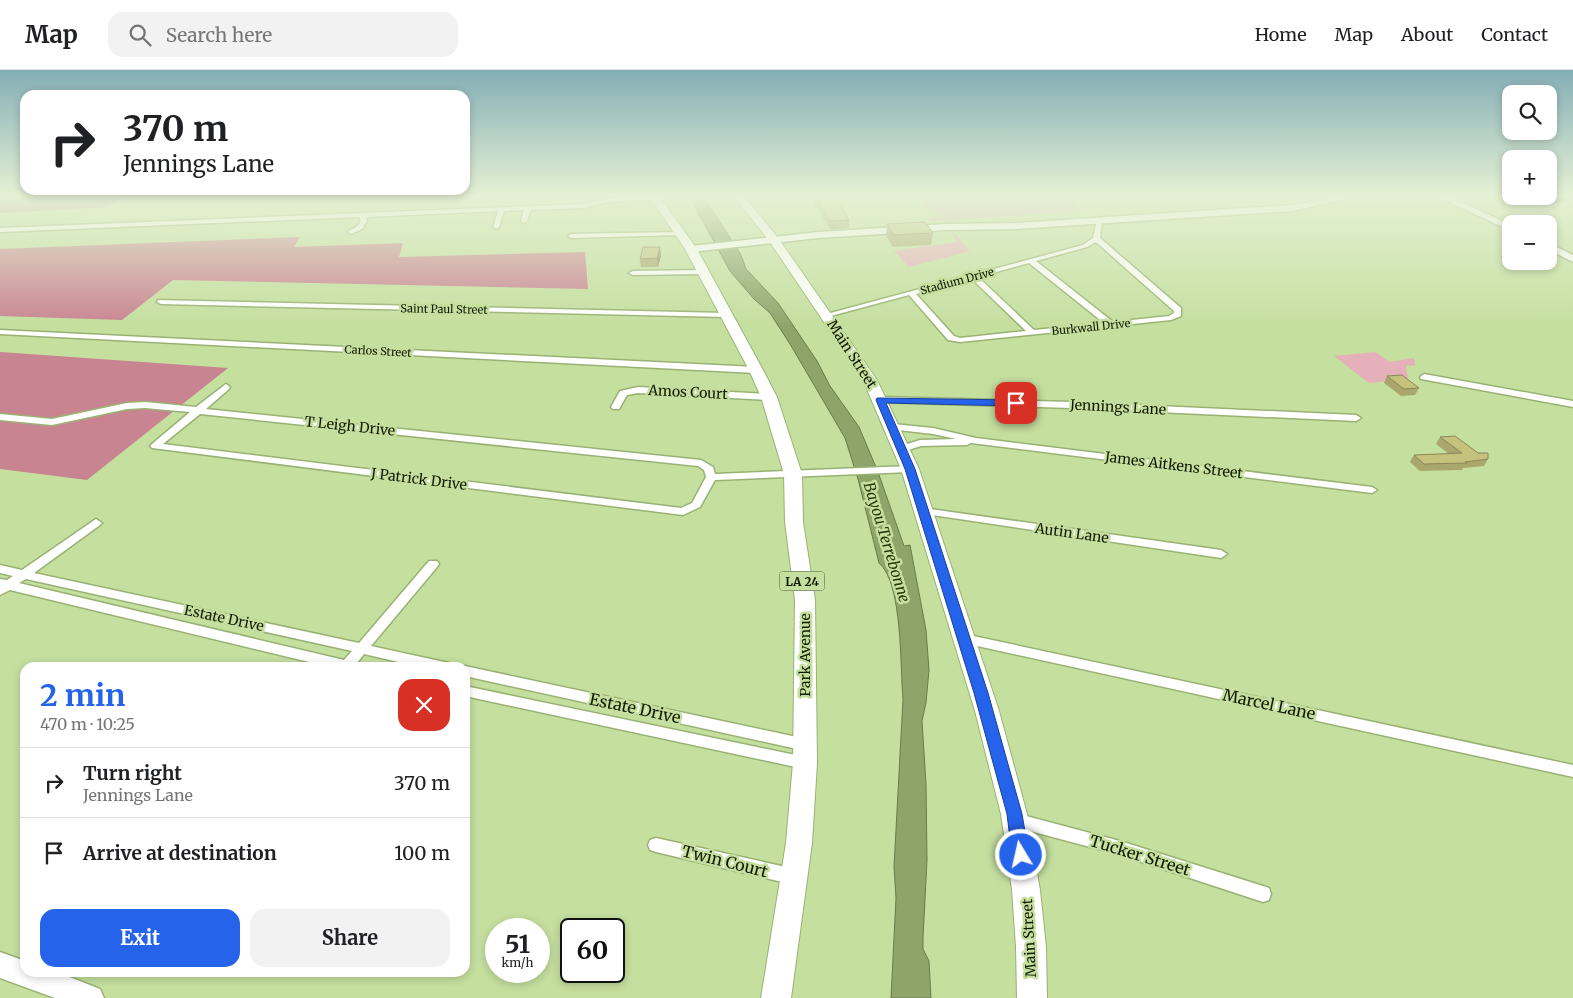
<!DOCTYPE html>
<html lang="en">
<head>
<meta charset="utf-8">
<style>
  body { margin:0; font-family:Merriweather,serif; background:#f2f2f2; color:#202124; height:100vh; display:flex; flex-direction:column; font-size:19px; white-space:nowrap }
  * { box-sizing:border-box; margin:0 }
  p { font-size:16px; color:#757577 }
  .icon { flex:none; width:28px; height:28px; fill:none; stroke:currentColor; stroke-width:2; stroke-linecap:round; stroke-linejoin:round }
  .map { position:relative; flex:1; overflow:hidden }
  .side { position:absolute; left:20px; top:592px; width:450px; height:315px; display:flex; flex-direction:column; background:#fff; border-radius:15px; box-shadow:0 2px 8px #0003 }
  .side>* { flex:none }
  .hud { position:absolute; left:20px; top:20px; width:450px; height:105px; border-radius:15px; box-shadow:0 2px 8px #0003; background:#fff; color:#202124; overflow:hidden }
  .buttons { position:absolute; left:1502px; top:15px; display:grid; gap:10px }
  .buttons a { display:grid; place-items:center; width:55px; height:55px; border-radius:10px; background:#fff; box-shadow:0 2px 8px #0003; font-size:25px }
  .speed { position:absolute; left:485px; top:848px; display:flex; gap:10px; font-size:25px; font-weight:700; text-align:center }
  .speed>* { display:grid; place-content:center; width:65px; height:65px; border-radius:50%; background:#fff; box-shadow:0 2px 8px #0003; line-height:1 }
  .speed small { font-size:12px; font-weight:400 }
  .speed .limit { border:2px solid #111; border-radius:8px; background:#fff; color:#111 }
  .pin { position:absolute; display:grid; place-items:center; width:42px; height:42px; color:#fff; margin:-21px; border-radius:10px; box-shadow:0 2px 8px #0006 }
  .me { position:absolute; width:55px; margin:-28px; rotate:351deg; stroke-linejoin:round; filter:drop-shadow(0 0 4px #0008) }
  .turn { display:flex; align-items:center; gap:18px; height:105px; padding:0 20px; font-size:22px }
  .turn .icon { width:65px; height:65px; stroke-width:2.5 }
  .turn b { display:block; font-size:35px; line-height:42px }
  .round { display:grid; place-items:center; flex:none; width:52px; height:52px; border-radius:15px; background:#f2f2f2 }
  .summary { display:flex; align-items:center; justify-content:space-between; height:85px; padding:0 20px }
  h1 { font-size:30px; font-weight:700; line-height:38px; color:#2563eb }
  .primary-button { display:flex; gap:10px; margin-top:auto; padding:10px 20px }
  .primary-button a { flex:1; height:58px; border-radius:15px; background:#2563eb; color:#fff; font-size:20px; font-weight:700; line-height:58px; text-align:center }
  .primary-button a+a { background:#f2f2f2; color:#202124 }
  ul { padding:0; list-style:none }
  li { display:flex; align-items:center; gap:15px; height:70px; padding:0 20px; border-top:1px solid #e0e0e0 }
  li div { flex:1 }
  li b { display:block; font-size:19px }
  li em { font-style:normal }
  header { display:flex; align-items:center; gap:30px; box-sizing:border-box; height:70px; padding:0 25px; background:#fff; border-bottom:1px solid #e0e0e0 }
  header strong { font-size:24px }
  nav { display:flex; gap:28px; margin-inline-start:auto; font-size:18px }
  .search { width:350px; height:45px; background:#f2f2f2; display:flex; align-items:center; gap:12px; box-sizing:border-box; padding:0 18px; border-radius:15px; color:#757577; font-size:19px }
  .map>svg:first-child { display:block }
  .green { fill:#e5b0ba }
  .forest { fill:#c98492 }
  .water { fill:#8ea56a; stroke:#697b4b }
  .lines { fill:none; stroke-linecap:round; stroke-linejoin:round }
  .street-casing { stroke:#99b273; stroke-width:3 }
  .secondary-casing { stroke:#99b273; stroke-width:3 }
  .primary-casing { stroke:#99b273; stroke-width:2 }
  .street { fill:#fff; fill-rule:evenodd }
  .secondary { fill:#fff; fill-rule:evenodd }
  .primary { fill:#fff; fill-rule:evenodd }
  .wall { fill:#a9a76c }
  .shaded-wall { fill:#8a8858 }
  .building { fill:#c5c27d; stroke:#8a8858 }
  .route { fill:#2563eb; stroke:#184099 }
  .labels { text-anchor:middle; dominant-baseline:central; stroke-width:5; stroke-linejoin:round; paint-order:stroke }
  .far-street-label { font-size:11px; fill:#121a03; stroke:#c5df9f }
  .shield { fill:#c5df9f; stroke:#485532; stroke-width:1 }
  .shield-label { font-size:12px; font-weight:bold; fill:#121a03 }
  .street-label { font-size:14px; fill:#121a03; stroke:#c5df9f }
  .water-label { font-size:15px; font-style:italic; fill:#273609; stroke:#c5df9f }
  .near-street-label { font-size:16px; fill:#121a03; stroke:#c5df9f }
</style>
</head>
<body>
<header>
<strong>Map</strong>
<div class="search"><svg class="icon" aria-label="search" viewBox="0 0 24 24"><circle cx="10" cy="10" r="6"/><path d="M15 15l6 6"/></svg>Search here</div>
<nav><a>Home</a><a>Map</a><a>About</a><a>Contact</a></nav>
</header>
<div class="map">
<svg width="1573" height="928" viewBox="0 0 1573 928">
  <rect width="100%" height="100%" fill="#c5df9f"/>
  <path class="green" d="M930,126h141l5,9 -5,4 11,-1 3,3 -155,10 -2,-3 21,-1 -20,-7 -7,-6z
    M951,163h3l16,18 -61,16 -15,-16 64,-9z
    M1375,282l15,10 24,-4 1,8 -9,-1 2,14 -39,4 -35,-27z"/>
  <path class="forest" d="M0,126h120l-11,11 -109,6z
    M300,167l-6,10 109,-4 -4,14 186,-5 3,37 -415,-9 -51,40 -122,-4v-67z
    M0,282l228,16 -141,112 -87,-11z"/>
  <path class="water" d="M689,126h14l38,59 5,14 32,34 39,58 13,25 29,41 19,45 26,74 6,-1 16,85 3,40 -3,33 -4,18 4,63 1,76 -4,78v11l6,12 2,37h-40l5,-100 -2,-31 9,-168c-3,-31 0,-116 -24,-136l-21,-84 -13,-41 -55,-94 -20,-31 -16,-14 -24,-28z"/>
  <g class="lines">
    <g class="street-casing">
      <path id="street" d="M654,126l3,1v2l-48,3 -26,6 -52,2 -4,11 -3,2 -3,-2 3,-11 -20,1 -5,16 -3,2 -3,-2 5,-16 -132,6 1,4 -5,8 -11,5 -3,-2c5,-5 14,-5 12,-15l-360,15v-4l583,-24 26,-6z
        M1097,149l5,1 -2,18 81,70v8l-10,4 -211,22 -12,-2 -39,-45 -82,22 -4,-2 260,-70 10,-7zM1096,172l78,69v2l-5,3 -56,6 -77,-61 51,-14zM1029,193l75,60 -70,7 -56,-53zM972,209l54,52 -66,7 -6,-2 -38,-42z
        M681,162l1,1 -3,2 -108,3 -3,-2 3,-2z
        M706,200l1,2 -4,2 -70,1 -4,-2 4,-2z
        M158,230l568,13 4,2 -4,2 -565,-13 -4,-2z
        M0,260l756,37 4,3 -4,3 -756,-39z
        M1424,304l149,27v6l-152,-28 -1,-2z
        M226,314l4,3 -1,2 -23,20 495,51 12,7 2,7 195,-8 5,3 -5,3 -195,8 -15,27 -17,8 -531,-67 -2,-2 2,-2 38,-32 -45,-4 -18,1 -75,16 -52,-5v-6l52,5 75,-16 18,-1 51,5zM200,344l498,52 6,4 2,7 -14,26 -11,5 -518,-64z
        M638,317l131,7 5,3 -5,3 -131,-7 -11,2 -8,14h-6l-2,-2 9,-16z
        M881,327l190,5 285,13 5,3 -5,3 -285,-13 -193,-6 -2,-2z
        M893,354l40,4 43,10 396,49 5,3 -5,3 -401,-50 -4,2 -46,1 -19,6 -5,-3 1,-2 22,-7 36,-1 -23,-5 -43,-5 -2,-2z
        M923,438l298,42 6,4 -6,4 -302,-45 -1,-2z
        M96,449l6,4 -2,2 -66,48 325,70 70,-82h8l2,3 -2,3 -66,79 78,17 5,1 1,4h-31l-60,-14 -7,9 5,1 1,4h-29l-324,-78 -10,5v-16l7,1 6,-4 -13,-3v-8l22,5zM26,509l326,72 -8,9 -325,-77z
        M964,564l609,131v12l-614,-135 -1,-3 1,-3z
        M465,596l341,73 5,2 2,4 -2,4 -5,2 -341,-75v-8h-5z
        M465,616l340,71 5,2 2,4 -2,4 -5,2 -340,-73z
        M1015,743l105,28 143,45 6,2 2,6 -2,6 -6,2 -143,-47 -105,-28 -6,-2 -2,-5 2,-5z
        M656,768l139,31 6,2 2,6 -2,6 -6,2 -139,-33 -6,-2 -2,-5 2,-5z"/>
    </g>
    <g class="secondary-casing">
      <path id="secondary" d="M1339,126h19l-66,15 -276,18 -70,1 -128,8 -127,14 -5,-3 5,-3 127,-14 128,-8 70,-1 276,-18z
        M1436,126h12l63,29v6z
        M1549,173l24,12v7l-24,-12z
        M0,882l25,9v11h32l43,17 4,9h-49l-55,-20z"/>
    </g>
    <g class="primary-casing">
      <path id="primary" d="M649,126h10l38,53 66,121 14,27 25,77 1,48 12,78 2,163 -5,80 -21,155h-30l25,-155 7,-80 2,-163 -10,-78 -1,-48 -23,-77 -12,-27 -64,-121z
        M734,126h10l34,42 99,142 42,89 80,242 28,103 13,76 6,57 1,51h-30l-1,-51 -4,-57 -11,-76 -26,-103 -74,-242 -38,-89 -93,-138z"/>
    </g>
    <use href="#street" class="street"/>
    <use href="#secondary" class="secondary"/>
    <use href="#primary" class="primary"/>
  </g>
  <path class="wall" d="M813,126h21l15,24v8l-19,1 -17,-29z
    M869,126h25v2l-22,1z
    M1494,126h77l-3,5 -35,5 -24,-8 -7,1z
    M887,154l46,9 -2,12 -38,2 -7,-11z
    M661,185l-3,12h-17l-1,-8z
    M1387,306l32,12 -4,7 -14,1 -17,-13z
    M1440,367l38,16 10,6 -4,7 -21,2 -1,2 -42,1 -10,-9 4,-7 35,-1 -13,-10z"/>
  <path class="shaded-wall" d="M1503,126h7l-1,2 -7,1z
    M1538,126h33l-3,5 -35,5z
    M660,177l1,8 -3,12 -1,-9z"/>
  <path class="building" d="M816,126h18l15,24 -19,1z
    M925,152l8,11 -39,2 -7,-11z
    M643,177h17l-3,11 -17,1z
    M1402,305l17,13 -15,1 -17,-13z
    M1455,366l23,17h10v6l-23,3 2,1 -43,1 -10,-9 48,-2 -22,-16z"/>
  <linearGradient id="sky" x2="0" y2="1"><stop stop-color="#84aeb6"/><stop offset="0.49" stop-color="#e5f1d4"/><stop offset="1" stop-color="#e5f1d4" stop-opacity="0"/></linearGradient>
  <rect width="1573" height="256" fill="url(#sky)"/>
  <path class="route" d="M877,328l139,2 5,3 -5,3 -130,-3 29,66 73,224 34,121 7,41 -3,5 -5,2 -6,-2 -3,-5 -5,-41 -33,-121 -69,-224 -29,-69z"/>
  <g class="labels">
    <g class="far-street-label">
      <text transform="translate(957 211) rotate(-15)">Stadium Drive</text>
      <text transform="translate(444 239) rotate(1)">Saint Paul Street</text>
      <text transform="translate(1091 257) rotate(-6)">Burkwall Drive</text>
      <text transform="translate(378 281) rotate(3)">Carlos Street</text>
    </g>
    <rect class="shield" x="779.5" y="501.5" width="45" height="19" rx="4"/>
    <g class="shield-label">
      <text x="802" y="511">LA 24</text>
    </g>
    <g class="street-label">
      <text transform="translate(852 284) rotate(57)">Main Street</text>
      <text transform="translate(688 322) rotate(3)">Amos Court</text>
      <text transform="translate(1118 337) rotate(3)">Jennings Lane</text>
      <text transform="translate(350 356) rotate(6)">T Leigh Drive</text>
      <text transform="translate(1174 395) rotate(7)">James Aitkens Street</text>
      <text transform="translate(419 409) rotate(7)">J Patrick Drive</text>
      <text transform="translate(1072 463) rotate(8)">Autin Lane</text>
      <text transform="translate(224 548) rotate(12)">Estate Drive</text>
      <text transform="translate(805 585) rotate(-90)">Park Avenue</text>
      <text transform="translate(1029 868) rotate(-93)">Main Street</text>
    </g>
    <g class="water-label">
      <text transform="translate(887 472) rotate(73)">Bayou Terrebonne</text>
    </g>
    <g class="near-street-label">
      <text transform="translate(1269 634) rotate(12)">Marcel Lane</text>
      <text transform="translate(635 638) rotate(12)">Estate Drive</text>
      <text transform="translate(1140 785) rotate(17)">Tucker Street</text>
      <text transform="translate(725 791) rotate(14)">Twin Court</text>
    </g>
  </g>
</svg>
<div class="buttons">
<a><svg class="icon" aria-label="search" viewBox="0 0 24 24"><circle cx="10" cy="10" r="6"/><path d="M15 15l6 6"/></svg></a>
<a>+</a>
<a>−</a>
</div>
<div class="speed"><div>51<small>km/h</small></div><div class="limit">60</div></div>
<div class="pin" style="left:1016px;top:333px;background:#d93025"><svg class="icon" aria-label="arrive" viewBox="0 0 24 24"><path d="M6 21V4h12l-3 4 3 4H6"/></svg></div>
<svg class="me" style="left:1021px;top:785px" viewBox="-20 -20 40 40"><circle r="17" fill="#2563eb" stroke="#fff" stroke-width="3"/><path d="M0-11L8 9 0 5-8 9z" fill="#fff"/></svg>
<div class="hud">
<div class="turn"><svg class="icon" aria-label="right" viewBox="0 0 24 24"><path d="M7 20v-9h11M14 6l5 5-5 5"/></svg><div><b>370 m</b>Jennings Lane</div></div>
</div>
<section class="side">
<div class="summary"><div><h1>2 min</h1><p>470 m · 10:25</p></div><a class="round" style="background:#d93025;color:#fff"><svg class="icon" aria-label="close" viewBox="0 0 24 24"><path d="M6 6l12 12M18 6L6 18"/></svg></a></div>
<ul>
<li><svg class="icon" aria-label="right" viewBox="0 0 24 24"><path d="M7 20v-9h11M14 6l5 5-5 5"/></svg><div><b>Turn right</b><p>Jennings Lane</p></div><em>370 m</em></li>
<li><svg class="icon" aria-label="arrive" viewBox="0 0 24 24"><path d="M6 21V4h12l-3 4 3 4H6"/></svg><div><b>Arrive at destination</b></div><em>100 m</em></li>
</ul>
<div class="primary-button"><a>Exit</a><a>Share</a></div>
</section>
</div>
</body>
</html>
